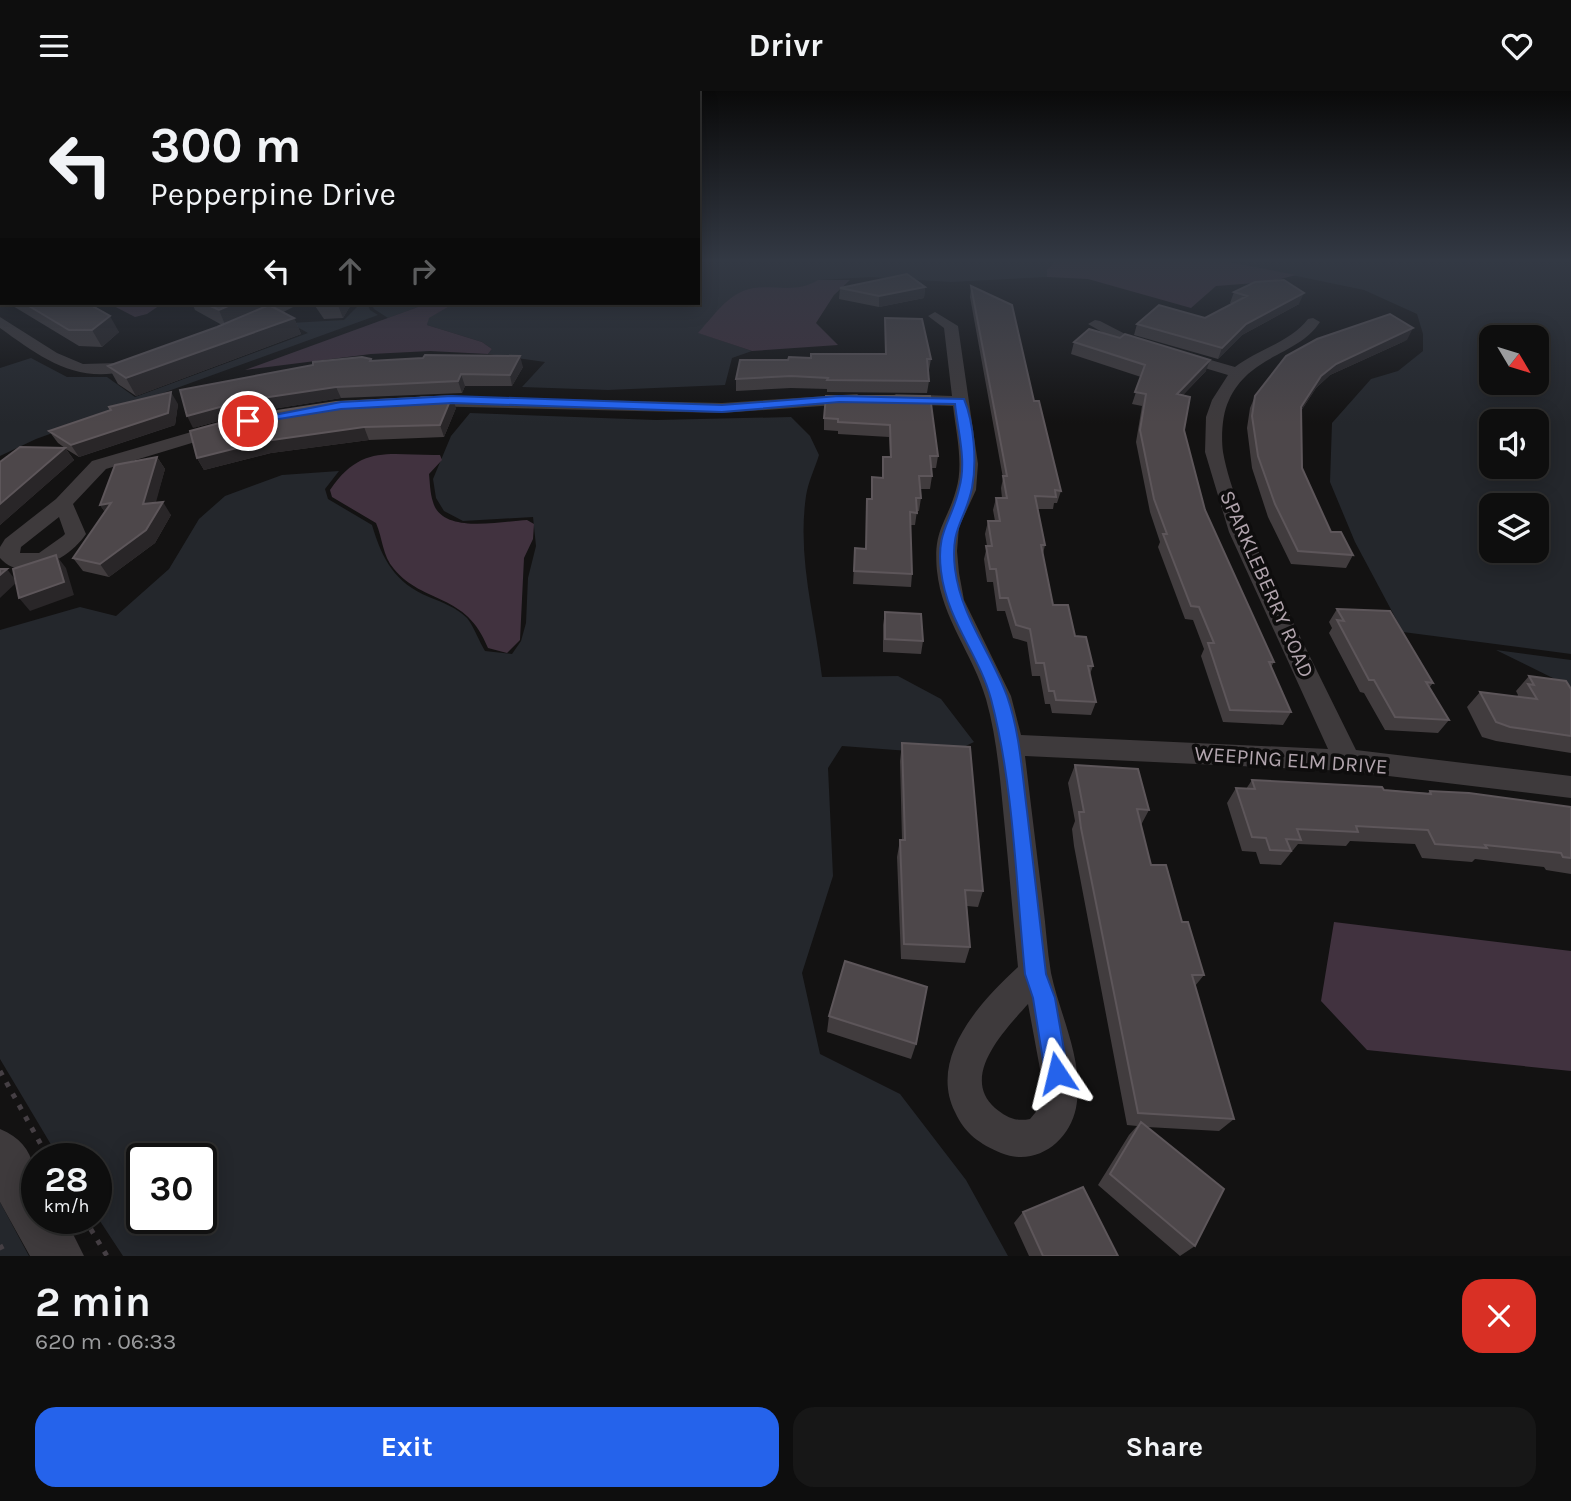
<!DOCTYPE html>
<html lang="en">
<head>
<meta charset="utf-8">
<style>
  body { margin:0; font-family:Karla,sans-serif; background:#171717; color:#f1f3f6; height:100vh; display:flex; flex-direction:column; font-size:26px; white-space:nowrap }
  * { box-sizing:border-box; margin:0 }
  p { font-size:23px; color:#9b9c9e }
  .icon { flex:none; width:38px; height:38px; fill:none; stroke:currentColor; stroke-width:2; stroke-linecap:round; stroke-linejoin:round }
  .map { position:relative; height:1165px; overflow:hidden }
  .drawer { display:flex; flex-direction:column; background:#0e0e0e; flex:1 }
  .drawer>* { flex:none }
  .hud { position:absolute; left:0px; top:0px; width:700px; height:214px; box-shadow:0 4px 18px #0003,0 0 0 2px #2e2e2e; background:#0e0e0e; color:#f1f3f6; overflow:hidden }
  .needle { width:46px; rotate:128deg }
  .fabs { position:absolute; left:1479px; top:234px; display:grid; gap:14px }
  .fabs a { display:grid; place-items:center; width:70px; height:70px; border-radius:14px; background:#0e0e0e; box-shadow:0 4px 18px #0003,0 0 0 2px #2e2e2e; font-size:35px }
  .speed { position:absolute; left:21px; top:1052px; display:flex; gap:14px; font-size:35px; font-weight:700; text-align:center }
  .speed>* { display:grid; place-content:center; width:91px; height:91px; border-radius:50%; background:#0e0e0e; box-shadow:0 4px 18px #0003,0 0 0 2px #2e2e2e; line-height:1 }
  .speed small { font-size:18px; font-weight:400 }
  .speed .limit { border:4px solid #111; border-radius:10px; background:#fff; color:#111 }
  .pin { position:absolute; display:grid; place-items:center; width:60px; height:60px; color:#fff; margin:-30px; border:4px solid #fff; border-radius:50%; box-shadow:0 2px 7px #0007 }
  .me { position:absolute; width:77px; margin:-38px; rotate:350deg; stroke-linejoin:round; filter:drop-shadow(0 0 5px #0008) }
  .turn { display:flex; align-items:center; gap:24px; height:147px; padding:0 35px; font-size:32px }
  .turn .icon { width:91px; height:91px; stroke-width:2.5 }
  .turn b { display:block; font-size:49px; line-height:60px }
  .lanes { display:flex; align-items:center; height:66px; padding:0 35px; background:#0003; justify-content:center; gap:35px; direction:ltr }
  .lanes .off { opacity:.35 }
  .round { display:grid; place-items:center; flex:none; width:74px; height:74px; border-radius:21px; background:#171717 }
  .head { display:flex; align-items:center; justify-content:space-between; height:119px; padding:0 35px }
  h1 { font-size:42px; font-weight:700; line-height:52px }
  .button { display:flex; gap:14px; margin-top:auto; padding:14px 35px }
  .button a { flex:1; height:80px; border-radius:21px; background:#2563eb; color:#fff; font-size:28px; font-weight:700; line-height:80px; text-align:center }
  .button a+a { background:#171717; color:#f1f3f6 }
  header { display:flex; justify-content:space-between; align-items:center; height:91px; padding:0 35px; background:#0e0e0e; font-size:32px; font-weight:700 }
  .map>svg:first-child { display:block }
  .green { fill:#24272c; fill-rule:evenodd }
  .water { fill:#41323f }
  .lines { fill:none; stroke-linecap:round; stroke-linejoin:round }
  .path { stroke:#453f44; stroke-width:5; stroke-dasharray:5 8; stroke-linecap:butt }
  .minor { fill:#3e3a3c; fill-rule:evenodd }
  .tertiary { fill:#3e3a3c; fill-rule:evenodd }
  .wall { fill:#413c3e }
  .shaded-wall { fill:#292628 }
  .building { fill:#4d474a; stroke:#5d565a; stroke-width:2 }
  .route { fill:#2563eb; stroke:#184099; stroke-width:2 }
  .labels { text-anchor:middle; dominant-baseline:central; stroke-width:7; stroke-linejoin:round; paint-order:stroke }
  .street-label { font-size:21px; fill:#b2a5ae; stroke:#0e0d0d }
</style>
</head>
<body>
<header><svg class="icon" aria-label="menu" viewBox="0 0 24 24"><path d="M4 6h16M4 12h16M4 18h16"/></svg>Drivr<svg class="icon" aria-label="heart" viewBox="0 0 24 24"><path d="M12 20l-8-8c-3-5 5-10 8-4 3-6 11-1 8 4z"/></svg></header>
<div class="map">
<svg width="1571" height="1165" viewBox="0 0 1571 1165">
  <rect width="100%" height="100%" fill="#131212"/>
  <path class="green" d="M698,169h359l-10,9v8l-96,5 -80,-5 -52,3 -13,8 -20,2 -87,43 53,18 -20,7 -7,27 -117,5 -86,-3 23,-25 -57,-8 4,-5 -10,-7 -55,-17 1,-7 27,-15h243z
    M1219,169h352v394l-168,-22 -48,-90 -25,-60 2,-59 39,-44 27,-8 25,-20v-17l-6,-20 -53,-24zM1491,247h45v45h-45zM1491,331h45v45h-45zM1491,415h45v45h-45z
    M361,212h6l3,7 8,5 -342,124 -36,17v-88l31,-10 36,19h40l28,20 173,-64 -18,-10 54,-3z
    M371,212h58l-41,15 -14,-9z
    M470,322l186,7 135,-3 19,19 9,19c-4,13 -11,27 -13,41 -9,62 9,121 16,181l76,-1 43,23 33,43 -25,12 -107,-8 -14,22 5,108 -31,97 18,81 80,40 66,86 42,76h-885l-27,-41v-56l-37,-1 -59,-99v-429l80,-23 36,9 53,-47 30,-50 26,-23 57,-21 57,-4 -14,18 3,10 44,26c10,34 23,58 57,72 13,5 28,11 38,21 7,9 12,23 18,33l27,3 9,-13 5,-18 2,-45 8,-32 -3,-29 -70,4 -19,-10 -8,-13 -3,-19 18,-43zM142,1068h59v59h-59z
    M1496,559l75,10v27z
    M0,1111l29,54h-29z"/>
  <path class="water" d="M1057,169h162l77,15 -27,7 -53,4 -25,22 -103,-29 -41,-2v-8z
    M818,189h32l-16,15 -18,28 22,22 -86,6 -54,-18c13,-14 26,-34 45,-42 24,-10 49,5 75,-11z
    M108,212h55l-16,11 -12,3z
    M429,212h26l-26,15 -2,7 55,17 10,7 -4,5 -58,-3 -59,3 -126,16z
    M440,364l2,5 -13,14c1,9 1,19 4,28 9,33 69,19 94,18l7,4 -1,15 -9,19 -4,82 -13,13 -19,-5c-22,-56 -64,-43 -94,-79 -12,-14 -11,-30 -18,-46l-44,-26 -2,-7c32,-47 60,-34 110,-35z
    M1334,831l237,29v120l-204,-21 -46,-49z"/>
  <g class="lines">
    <path class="path" d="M0,980l49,88
      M84,1127l23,38
      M0,1154l6,11"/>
    <path class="minor" d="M278,212h14l1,4 -38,20 -5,1 -7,-4z
      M935,221l23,14 20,138 -2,26 -17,37 -2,24 2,22 5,27 47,96 10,39 307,14 -99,-217 -24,-80 1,-35 6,-17 16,-25 -107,-32 -33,-19 7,-4 5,1 31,16 104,30c22,-17 57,-26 73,-48l5,-1 7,4c-22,34 -70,32 -91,78 -7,14 -8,37 -6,52 8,45 35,99 55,140 26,53 52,105 78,158l215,26v22l-224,-27 -322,-15c6,49 12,99 18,148 3,23 4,46 8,69 9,43 34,89 25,135 -7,34 -40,59 -75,45 -21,-9 -36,-19 -46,-41 -27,-54 25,-110 63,-145 -5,-49 -9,-98 -14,-148 -4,-40 -7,-81 -18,-120 -13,-45 -44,-80 -49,-128 -4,-42 9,-46 19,-81 8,-26 0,-57 -3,-84l-57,-2 -8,-5 8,-5 56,2 -8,-68 -16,-12zM1028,913l12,65v38l-10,12c-15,3 -24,-2 -35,-11 -36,-32 11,-79 33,-104z
      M0,226l57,36 26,11 35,-1 25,-7 8,5c-6,6 -17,7 -25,10 -51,13 -87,-15 -126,-43z
      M857,303l8,5 -2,4 -141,10 -301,-7 -9,-5 9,-5 301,7z
      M222,332l9,5 -3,4 -122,37 -33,35 13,30c-15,23 -62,52 -86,24v-11l5,-8 51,-40 36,-38zM59,426l6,17 -2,2 -24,17h-19l1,-6z"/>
    <path class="tertiary" d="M0,1038c40,16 37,52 37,89h28l19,38h-54l-30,-54z"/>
  </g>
  <path class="wall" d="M971,195l63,115 27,90 -4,12h-3l-1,6h-15l7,36 -2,9 10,51 22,31 18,30 -3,8 6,28 -5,13 -39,-2 -2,-9h-5l-5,-28h-8l-5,-34 -14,-4 -8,-27h-8l-4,-29h-6l-3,-23 3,-13 -2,-12 3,-13h7l-2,-11 3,-12h6l-1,-10 2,-10 -33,-181z
    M925,196l-1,11 -45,9 -40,-8 1,-11z
    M1234,201l65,12 -57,31 -24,24 -84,-24 3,-11 68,-6 28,-14 -3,-1z
    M8,212h79l32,29 -17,15 -23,-1z
    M192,212h76l1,2 25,13 7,16 -165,62 -18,-12 -10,-18 114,-41 -27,-15z
    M313,212h39l-9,15 -19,1z
    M885,227l46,41 -2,11h-1l1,11 -2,12 -100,-1v-3l-36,-1 -55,3v-12l52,-19 23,-2 74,-4z
    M1407,249l-77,35 -14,13 -15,23 1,57 29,64 22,23 -7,13 -55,-4 -23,-47 -16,-49 -5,-40 3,-20 5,-12z
    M1074,251l132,29 -23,24 1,35 21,80 69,152 -3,5 20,45 -8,13 -60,-3 -22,-66 3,-7 -11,-29 -8,-1 -27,-72 2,-5 -10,-30 -14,-70 6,-36 -10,-2 9,-27 -70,-23z
    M372,270l151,6 -11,19h-47l-3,7 -121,5 -93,15 -55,15z
    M930,305l8,60 -2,12h-5l1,8 -2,13h-10l1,9 -2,13h-2l-2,14h-5l2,49 -1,13 -58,-3 2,-36 11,1 1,-50h4l1,-22 10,1 1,-21h7l-1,-20 -51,-3v-3l-14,-1v-12z
    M178,313l-3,21 -96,32 -13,-8 8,11 -74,65v-63l65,-14 -7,-5 -9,-12z
    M456,317l-12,29 -75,3 -98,13 -67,17 -7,-12z
    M157,366l8,12 -10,34 16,12 -16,28 -46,34 -26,-6 -10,-13 32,-46 -5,-7z
    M1337,518l96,74 -4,5 20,32 -11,13 -53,-3 -21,-37 -4,-1 -31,-59 3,-5 -3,-6z
    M885,521l38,29 -2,13 -38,-2v-27z
    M1529,585l42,13v64l-75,-12 -14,-4 -15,-30 13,-15 37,5 1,-2 -2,-4z
    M902,652l81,148 -5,16 -11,-1 3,41 -5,16 -64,-4 -4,-102 3,-17h2l-2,-79z
    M1075,674l74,45 -8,15 10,40 31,57 22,53 -9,11 39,133 -15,12 -72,-4 48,119 -15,10 -82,-71 31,-50 8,-9 -10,-1 -53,-279 -2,-17 3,-8 -7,-38z
    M1252,689l176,13 2,-2 141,16v67l-25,-4 -2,-3 -69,-8 -3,3 -50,-4 -7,-14 -65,-3 -4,5 -48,-2 -17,21 -21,-1 -4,-12 -14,-1 -15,-48 9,-15 10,1z
    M829,925l87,28 -5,15 -84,-27z
    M1023,1121l95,44h-89l-15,-33z"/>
  <path class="shaded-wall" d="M925,196l-1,11 -45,9v-11z
    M1304,202l-5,11 -57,31 -24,24 4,-11 24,-24z
    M235,212h33l2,3 -44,21 -7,-17z
    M337,212h15l-9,15z
    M110,225l9,16 -17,15 -10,-17z
    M294,227l7,16 -165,62 -10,-18z
    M1413,237l-6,12 -77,35 -14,13 -21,32 6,-13 20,-31 15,-12z
    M520,265l3,11 -11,19 -2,-11z
    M1210,269l-4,11 -34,35 5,-12z
    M461,283l4,12 -3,7 -4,-12z
    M336,296l5,11 -93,15 -55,15 -6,-12 55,-15z
    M171,301l7,12 -3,21 -96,32 -8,-12z
    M452,305l4,12 -12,29 -4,-12z
    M364,336l5,13 -98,13 -67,17 -7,-12 68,-17z
    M65,357l9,12 -74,65v-21z
    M157,366l8,12 -13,48 -9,-13z
    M163,411l8,13 -16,28 -46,34 -9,-13z
    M111,412l-2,15 -9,-13z
    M56,464l10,13 8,27 -44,16 -11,-13z
    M7,478l10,13 -17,16v-23z"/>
  <path class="building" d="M0,169h2v29l-2,-1z
    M907,183l18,13 -46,9 -39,-8z
    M1284,189l20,13 -58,31 -24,24 -85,-24 22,-19 46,13 42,-22 -13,-4 21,-10z
    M971,195l41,19 22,96h5l22,90 -6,-1 1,7 -21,-1 10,49h-4l12,60h15l7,31 11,1 7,29h-5l8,36 -40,-2 -2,-9h-5l-5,-28h-8l-6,-34 -14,-4 -8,-27h-8l-4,-29h-6l-4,-23h6l-4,-25h12l-4,-23h11l-4,-22h4z
    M24,212h63l23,13 -18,14h-23z
    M204,212h31l-16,7z
    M269,214l25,13 -168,60 -18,-12 109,-39z
    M1390,223l23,14 -77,36 -15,12 -20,31 1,61 29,64h10l12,23 -55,-4 -23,-47 -17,-48 -6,-40 3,-20 31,-40 31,-17z
    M885,227l37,1 9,40h-4l2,22 -102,-1 1,-2 -37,-2 -55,3 4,-19h48l1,-3 22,1v-4h75z
    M1089,238l31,9 5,-4 85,26 -33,34 13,3 -6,33 21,80 69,152h-5l22,50 -61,-2 -22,-67h6l-15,-36 -8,-1 -28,-72h4l-13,-35 -14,-69 6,-36 -11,-2 10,-27 -71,-23z
    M425,264l95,1 -10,19 -49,-1 -3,7 -122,6 -94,14 -55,15 -7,-26 133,-25v-3l49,-5 9,2 -1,2 53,-3z
    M171,301l-3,21 -97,32 -22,-14 62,-21 -2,-3z
    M452,305l-12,29 -76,2 -99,14 -68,17 -7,-27 55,-15 91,-14z
    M826,305h104l8,60h-8l2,20h-13l2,22h-5l1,15 -7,-1 2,62 -58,-3 1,-23 11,1 1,-50h5v-22l11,1v-21h8l-1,-32 -52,-3v-3l-14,-1z
    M20,356l45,1 -65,56v-42z
    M157,366l-14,47 20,-2 -17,28 -46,34 -27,-6 38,-55 -11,2 15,-40z
    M56,464l8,27 -45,16 -6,-29z
    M0,478h7l-7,6z
    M1337,518l53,2 43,72 -7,-1 23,38 -54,-3 -21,-37h-5l-32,-60 7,1z
    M885,521l36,2 2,27 -38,-2z
    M1529,585l37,5 5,8v47l-61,-9 -14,-5 -16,-30 57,7 -9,-15 6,1z
    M902,652l68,4 13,144 -18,-1 5,57 -66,-3 -4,-104h5z
    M1075,674l63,4 11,41 -12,-1 14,56h15l16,57h6l16,53h-12l42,144 -96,-6 -57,-285 -2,-16h5z
    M1252,689l130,7 2,3 47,4 -1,-3 39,2 102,14v51l-8,-1 -2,-4 -76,-8 2,3 -52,-4 -7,-14 -72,-4 2,6 -61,-3 4,11 -15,-1 5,12 -21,-1 -4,-12 -14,-1 -16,-49 19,1z
    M845,870l82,26 -11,57 -87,-28z
    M1141,1031l83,67 -29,57 -85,-72z
    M1083,1096l35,69h-75l-20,-44z"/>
  <linearGradient id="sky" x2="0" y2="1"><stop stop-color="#0a0a0a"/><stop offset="0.51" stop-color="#333944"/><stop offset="1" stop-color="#333944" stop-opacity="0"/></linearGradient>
  <rect width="1571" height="332" fill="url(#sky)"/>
  <path class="route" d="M452,305l270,9 117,-9 125,3c10,24 13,63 8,89 -7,34 -22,39 -17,81 6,48 36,83 52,127 13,37 15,77 20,115 6,54 13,109 19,163l9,24 13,75 -3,8 -8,4 -9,-4 -3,-8 -12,-75 -8,-24c-9,-89 -11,-188 -34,-275 -12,-45 -44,-78 -50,-128 -5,-40 10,-48 18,-82 8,-27 -1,-57 -4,-85l-116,-2 -117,10 -270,-9 -111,6 -93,15 -5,-3 98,-19z"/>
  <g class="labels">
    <g class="street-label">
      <text transform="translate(1267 493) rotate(66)">SPARKLEBERRY ROAD</text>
      <text transform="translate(1291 669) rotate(4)">WEEPING ELM DRIVE</text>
    </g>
  </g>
</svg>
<div class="fabs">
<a><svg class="needle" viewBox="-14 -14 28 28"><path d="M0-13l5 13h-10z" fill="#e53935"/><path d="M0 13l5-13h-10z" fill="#9b9c9e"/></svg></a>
<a><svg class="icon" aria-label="sound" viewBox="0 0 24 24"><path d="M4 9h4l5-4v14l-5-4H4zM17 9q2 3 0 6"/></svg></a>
<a><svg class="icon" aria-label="layers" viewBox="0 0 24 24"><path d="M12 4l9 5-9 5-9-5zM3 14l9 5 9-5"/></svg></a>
</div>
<div class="speed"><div>28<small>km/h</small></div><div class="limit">30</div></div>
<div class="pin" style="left:248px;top:330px;background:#d93025"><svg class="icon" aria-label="arrive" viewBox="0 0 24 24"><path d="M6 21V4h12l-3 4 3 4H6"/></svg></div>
<svg class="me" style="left:1057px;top:982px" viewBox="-20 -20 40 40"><path d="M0-17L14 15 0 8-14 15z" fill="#2563eb" stroke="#fff" stroke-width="4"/></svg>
<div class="hud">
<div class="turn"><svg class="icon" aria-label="left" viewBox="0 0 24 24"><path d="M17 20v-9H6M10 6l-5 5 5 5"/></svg><div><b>300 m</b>Pepperpine Drive</div></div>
<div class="lanes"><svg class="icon" aria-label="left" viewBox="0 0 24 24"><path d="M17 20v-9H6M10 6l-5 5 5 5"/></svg><svg class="icon off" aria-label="ahead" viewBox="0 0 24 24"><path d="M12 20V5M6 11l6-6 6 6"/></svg><svg class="icon off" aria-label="right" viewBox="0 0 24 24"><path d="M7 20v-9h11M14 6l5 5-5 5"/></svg></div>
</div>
</div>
<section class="drawer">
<div class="head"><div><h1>2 min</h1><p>620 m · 06:33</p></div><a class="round" style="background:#d93025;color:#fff"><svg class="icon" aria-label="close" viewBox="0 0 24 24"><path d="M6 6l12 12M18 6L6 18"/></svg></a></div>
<div class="button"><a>Exit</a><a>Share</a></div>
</section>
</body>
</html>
